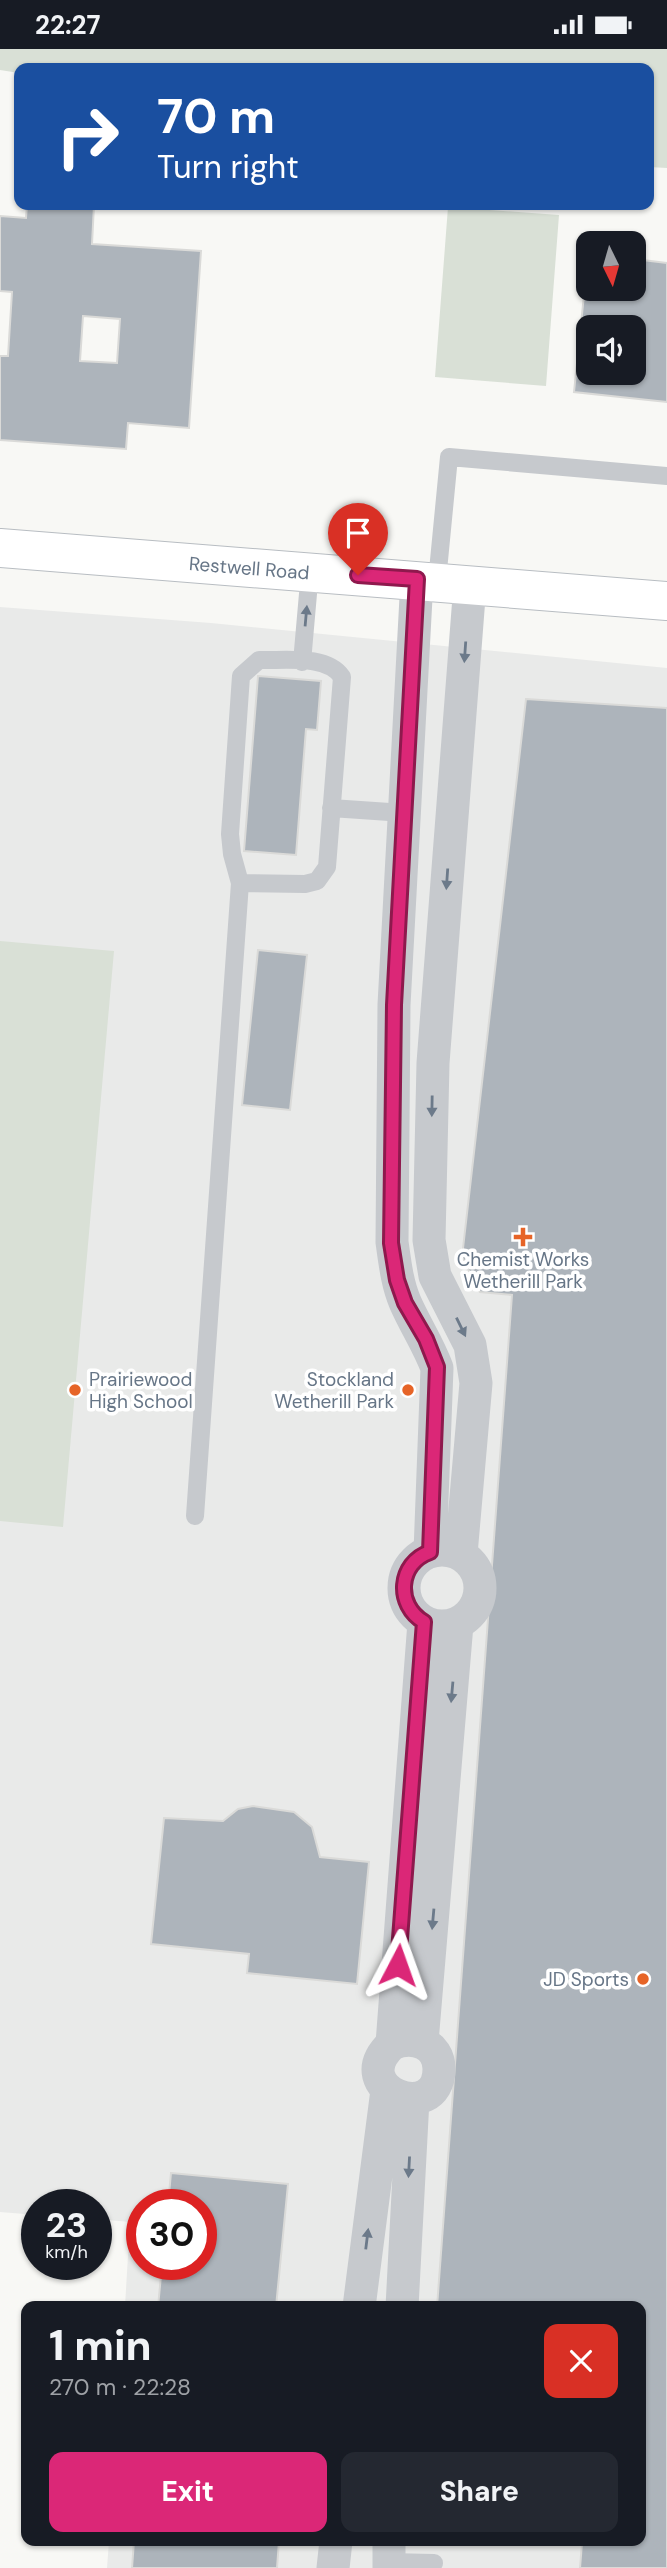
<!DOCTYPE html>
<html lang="en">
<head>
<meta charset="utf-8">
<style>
  body { margin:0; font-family:"DM Sans",sans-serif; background:#242831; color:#f1f3f6; height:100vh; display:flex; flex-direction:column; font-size:26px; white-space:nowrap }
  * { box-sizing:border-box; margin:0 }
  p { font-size:23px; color:#9ea1a6 }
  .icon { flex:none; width:38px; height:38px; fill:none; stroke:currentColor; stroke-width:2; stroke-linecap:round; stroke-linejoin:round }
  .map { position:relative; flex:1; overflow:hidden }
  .side { position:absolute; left:21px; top:2252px; width:625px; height:245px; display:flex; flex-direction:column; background:#171b24; border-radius:14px; box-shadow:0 2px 5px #0004 }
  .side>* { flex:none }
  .hud { position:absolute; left:14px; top:14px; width:640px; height:147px; border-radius:14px; box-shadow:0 2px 5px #0004; background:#1a4fa0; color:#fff; overflow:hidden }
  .needle { width:46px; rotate:175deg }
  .fabs { position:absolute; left:576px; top:182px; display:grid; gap:14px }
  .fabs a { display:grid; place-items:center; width:70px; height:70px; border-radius:14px; background:#171b24; box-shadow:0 2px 5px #0004; font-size:35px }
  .speed { position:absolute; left:21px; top:2140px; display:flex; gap:14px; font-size:35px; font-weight:700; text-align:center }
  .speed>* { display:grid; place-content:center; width:91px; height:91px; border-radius:50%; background:#171b24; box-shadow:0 2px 5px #0004; line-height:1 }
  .speed small { font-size:18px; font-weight:400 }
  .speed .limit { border:10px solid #d22; background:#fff; color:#111 }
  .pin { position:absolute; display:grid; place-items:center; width:60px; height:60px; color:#fff; margin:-72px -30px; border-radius:50% 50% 50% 0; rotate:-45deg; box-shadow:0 0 7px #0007 }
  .pin .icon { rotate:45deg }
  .me { position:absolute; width:77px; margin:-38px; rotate:4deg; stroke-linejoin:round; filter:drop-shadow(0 0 5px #0008) }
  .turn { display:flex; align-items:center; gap:24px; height:147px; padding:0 28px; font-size:32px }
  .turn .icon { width:91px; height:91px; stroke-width:2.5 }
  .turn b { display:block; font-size:49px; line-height:60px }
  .round { display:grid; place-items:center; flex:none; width:74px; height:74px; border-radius:14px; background:#242831 }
  .overview { display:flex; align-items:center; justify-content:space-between; height:119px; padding:0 28px }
  h1 { font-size:42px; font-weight:800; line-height:52px }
  .primary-button { display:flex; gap:14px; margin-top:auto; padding:14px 28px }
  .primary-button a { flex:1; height:80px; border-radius:14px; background:#db2777; color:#fff; font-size:28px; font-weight:800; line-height:80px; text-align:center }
  .primary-button a+a { background:#242831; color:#f1f3f6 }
  .status { display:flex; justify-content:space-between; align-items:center; height:49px; padding:0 35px; background:#171b24; direction:ltr }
  .status svg { height:19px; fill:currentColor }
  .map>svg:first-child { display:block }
  .built { fill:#e9eae9; fill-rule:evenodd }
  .green { fill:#d9e0d6 }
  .building { fill:#adb4bb; stroke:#dadad8; stroke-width:2; fill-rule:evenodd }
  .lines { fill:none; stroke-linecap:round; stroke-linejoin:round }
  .secondary-casing { stroke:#b8bdc2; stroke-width:40 }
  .service { stroke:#c6c9cd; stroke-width:18 }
  .minor { stroke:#c6c9cd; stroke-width:33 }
  .secondary { stroke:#fff; stroke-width:38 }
  .oneway { fill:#6c7a8a }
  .route-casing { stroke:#8e194d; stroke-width:18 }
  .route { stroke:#db2777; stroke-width:12 }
  .poi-dot { fill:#e66427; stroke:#fff; stroke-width:2.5 }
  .labels { text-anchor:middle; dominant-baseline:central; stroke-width:7; stroke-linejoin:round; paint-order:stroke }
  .street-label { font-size:19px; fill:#677687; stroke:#fff }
  .poi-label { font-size:19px; fill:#677687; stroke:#fff; text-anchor:end }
</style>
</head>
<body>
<div class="status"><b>22:27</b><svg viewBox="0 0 49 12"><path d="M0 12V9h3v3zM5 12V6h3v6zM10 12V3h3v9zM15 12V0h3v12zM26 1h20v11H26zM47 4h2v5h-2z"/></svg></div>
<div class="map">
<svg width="667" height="2519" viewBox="0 0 667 2519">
  <rect width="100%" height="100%" fill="#f8f8f5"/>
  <path class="built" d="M0,558l211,16 456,45v1900h-560l2,-27h531v-234l-515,-1 5,-84 -34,-3v-14h-59v10l-37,-3zM142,2156h59v60h-59z"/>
  <path class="green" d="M0,0h667v119l-18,-1v-99h-630v5l-19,-3z
    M448,158l111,8 -13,171 -111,-9z
    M0,892l114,10 -51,576 -63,-6z"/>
  <path class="building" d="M27,156h67l-2,39 109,7 -12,177 -61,-5 -2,26 -126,-9v-84h8l4,-64 -12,-1v-75l26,2zM83,267l37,3 -3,44 -37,-2z
    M588,207v33h46v-30l33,4v139l-93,-10zM588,278h46v46h-46z
    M258,627l63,5 -4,49 -11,-1 -10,126 -52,-4z
    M526,650l141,9v1860h-87l2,-25 -31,-2h89v-234h-203l75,-1012 -32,-3 -18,-35z
    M258,901l49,5 -17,155 -48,-5z
    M253,1757l41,6 18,15 8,30 49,5 -12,122 -110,-11 2,-19 -98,-10 13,-126 59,3 15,-12z
    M171,2124l117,11 -12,123h-118l4,-42h39v-60h-33z
    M134,2492h145l-2,27h-145z"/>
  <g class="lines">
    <g class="secondary-casing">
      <g id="secondary">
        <path id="s1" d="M0,499l667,53"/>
      </g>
    </g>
    <path class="service" d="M437,532l12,-124 218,19
      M302,613l8,-91
      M331,759l73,5
      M195,1467l45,-633 -8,-29 -2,-20 11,-158 18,-16c24,1 68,-6 83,17l-15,190 -10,14 -12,3 -65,-1
      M389,2513l45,1"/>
    <path class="minor" d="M417,530l-23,426 -2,237c3,21 5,41 13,60 10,23 23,42 32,66l-7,184
      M404 1539a38 38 0 1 1 76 0a38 38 0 1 1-76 0Z
      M461,1505l15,-171 -6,-38 -35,-69 -6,-36 4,-177 37,-479
      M422,1993l35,-418
      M392,1995c21,-9 47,-1 47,25 0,57 -96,21 -47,-25l32,-422
      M359,2258l28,-217
      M402,2258l11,-208
      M333,2519l3,-27
      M389,2519v-27"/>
    <use href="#secondary" class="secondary"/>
  </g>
  <defs><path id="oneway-solid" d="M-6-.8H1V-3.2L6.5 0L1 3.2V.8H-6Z" transform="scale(1.75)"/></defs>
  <g class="oneway">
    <use href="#oneway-solid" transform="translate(306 567) rotate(-85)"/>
    <use href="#oneway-solid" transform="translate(465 603) rotate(94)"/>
    <use href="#oneway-solid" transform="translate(447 830) rotate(94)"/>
    <use href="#oneway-solid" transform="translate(432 1057) rotate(91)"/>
    <use href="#oneway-solid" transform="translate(461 1278) rotate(64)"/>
    <use href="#oneway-solid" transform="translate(452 1643) rotate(95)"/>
    <use href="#oneway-solid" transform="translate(433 1870) rotate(95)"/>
    <use href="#oneway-solid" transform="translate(409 2118) rotate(93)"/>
    <use href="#oneway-solid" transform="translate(367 2190) rotate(-83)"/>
  </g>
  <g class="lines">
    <g class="route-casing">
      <path id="route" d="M358,526l59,4 -23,426 -3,238 6,37 8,23 21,36 11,28 -7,185c-32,11 -35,53 -6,70l-26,343"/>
    </g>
    <use href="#route" class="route"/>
  </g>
  <g class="poi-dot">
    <path d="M519.5 1177.5h7v7h7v7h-7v7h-7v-7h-7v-7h7z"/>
    <circle cx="75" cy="1341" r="7"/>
    <circle cx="408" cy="1341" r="7"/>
    <circle cx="643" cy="1930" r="7"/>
  </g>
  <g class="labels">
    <g class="street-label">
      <text stroke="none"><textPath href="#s1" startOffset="250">Restwell Road</textPath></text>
    </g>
    <g class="poi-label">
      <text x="523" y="1210" text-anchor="middle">Chemist Works<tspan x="523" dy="22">Wetherill Park</tspan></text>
      <text x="89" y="1330" text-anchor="start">Prairiewood<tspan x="89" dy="22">High School</tspan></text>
      <text x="394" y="1330">Stockland<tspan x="394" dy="22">Wetherill Park</tspan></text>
      <text x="629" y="1930">JD Sports</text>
    </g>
  </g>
</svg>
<div class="fabs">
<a><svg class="needle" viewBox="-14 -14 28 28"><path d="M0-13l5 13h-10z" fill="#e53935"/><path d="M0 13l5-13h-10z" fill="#9ea1a6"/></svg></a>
<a><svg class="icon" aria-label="sound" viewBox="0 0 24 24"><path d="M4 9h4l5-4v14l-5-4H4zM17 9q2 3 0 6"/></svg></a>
</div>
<div class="speed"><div>23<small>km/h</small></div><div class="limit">30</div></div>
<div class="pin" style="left:358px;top:526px;background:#d93025"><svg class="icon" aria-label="arrive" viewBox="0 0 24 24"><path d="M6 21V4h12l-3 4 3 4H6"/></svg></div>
<svg class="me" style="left:398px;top:1916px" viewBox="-20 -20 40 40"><path d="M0-17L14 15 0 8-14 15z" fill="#db2777" stroke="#fff" stroke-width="4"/></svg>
<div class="hud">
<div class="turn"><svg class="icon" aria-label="right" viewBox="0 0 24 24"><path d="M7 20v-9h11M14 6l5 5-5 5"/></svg><div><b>70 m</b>Turn right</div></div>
</div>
<section class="side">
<div class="overview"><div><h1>1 min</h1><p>270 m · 22:28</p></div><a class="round" style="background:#d93025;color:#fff"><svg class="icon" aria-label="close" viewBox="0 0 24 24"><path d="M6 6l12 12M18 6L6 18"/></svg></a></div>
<div class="primary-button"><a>Exit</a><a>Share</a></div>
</section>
</div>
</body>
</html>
